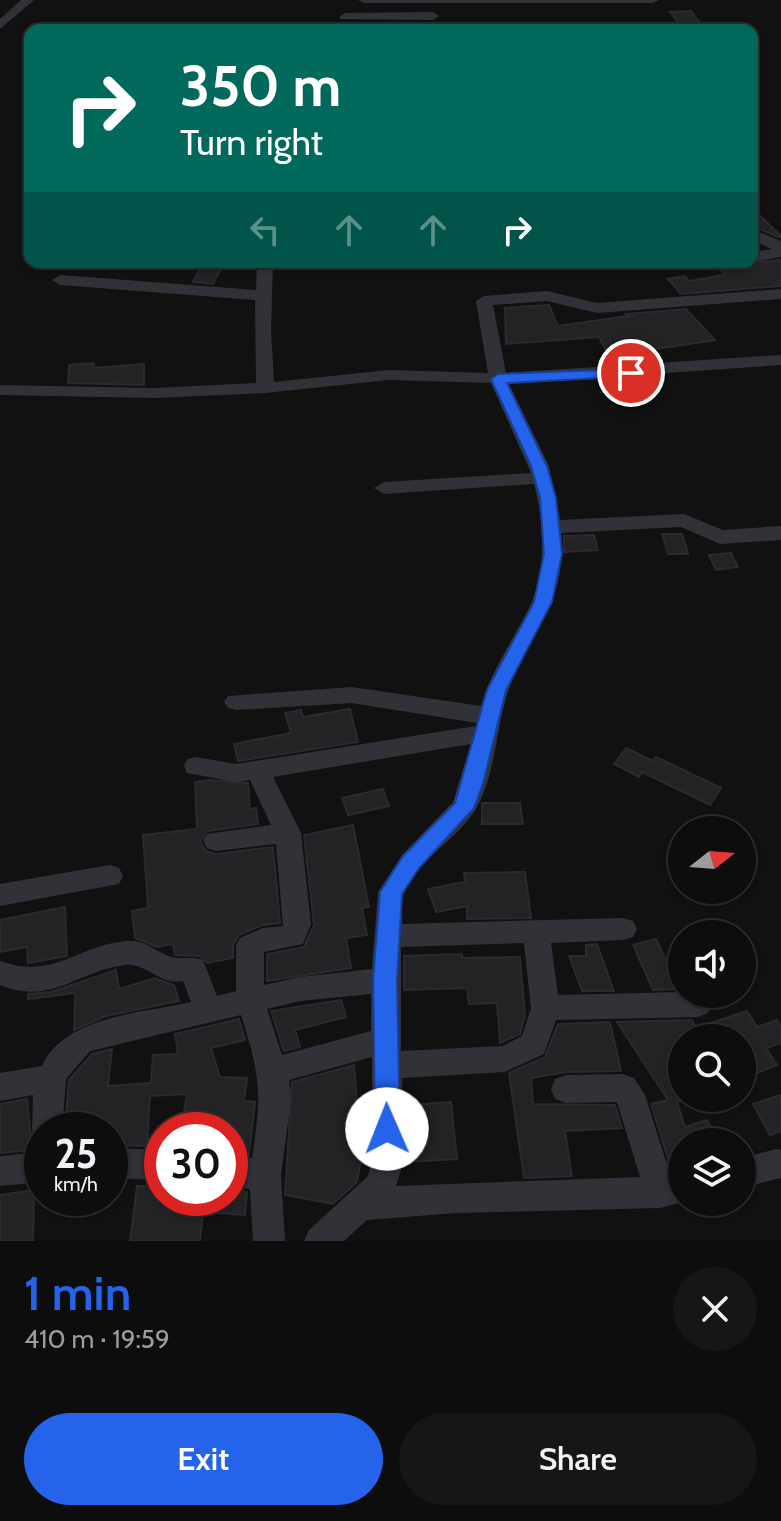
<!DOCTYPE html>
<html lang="en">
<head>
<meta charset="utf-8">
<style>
  body { margin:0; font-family:Cabin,sans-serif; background:#161617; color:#f1f3f6; height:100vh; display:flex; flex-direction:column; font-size:30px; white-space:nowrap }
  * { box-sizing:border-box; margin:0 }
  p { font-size:26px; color:#9a9c9e }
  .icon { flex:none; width:44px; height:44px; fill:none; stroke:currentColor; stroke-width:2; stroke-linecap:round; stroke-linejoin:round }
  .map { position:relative; height:1241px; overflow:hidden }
  .drawer { display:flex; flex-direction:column; background:#0d0d0e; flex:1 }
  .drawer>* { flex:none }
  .top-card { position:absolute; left:24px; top:24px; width:734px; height:244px; border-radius:16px; box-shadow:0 2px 6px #0004,0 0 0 2px #2d2d2e; background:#00695c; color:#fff; overflow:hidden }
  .needle { width:52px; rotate:73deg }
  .fabs { position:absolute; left:668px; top:816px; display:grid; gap:16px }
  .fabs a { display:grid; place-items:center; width:88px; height:88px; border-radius:50%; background:#0d0d0e; box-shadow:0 2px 6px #0004,0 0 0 2px #2d2d2e; font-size:40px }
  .speed { position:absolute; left:24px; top:1112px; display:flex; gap:16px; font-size:40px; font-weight:700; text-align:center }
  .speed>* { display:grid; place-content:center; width:104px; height:104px; border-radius:50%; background:#0d0d0e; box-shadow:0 2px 6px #0004,0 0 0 2px #2d2d2e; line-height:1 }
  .speed small { font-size:20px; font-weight:400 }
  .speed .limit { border:12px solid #d22; background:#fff; color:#111 }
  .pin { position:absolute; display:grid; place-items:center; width:68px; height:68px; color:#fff; margin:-34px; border:4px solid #fff; border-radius:50%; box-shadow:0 2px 8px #0007 }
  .me { position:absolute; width:88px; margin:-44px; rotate:359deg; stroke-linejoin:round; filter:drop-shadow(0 0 6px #0008) }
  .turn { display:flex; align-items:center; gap:28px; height:168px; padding:0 24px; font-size:36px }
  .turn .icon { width:104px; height:104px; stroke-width:2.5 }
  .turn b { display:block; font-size:56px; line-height:68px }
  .lanes { display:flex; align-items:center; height:76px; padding:0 24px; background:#0003; justify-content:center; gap:40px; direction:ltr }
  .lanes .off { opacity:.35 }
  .round { display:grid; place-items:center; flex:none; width:84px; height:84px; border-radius:42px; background:#161617 }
  .overview { display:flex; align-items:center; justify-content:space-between; height:136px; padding:0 24px }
  h1 { font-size:48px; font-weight:600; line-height:60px; color:#2563eb }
  .primary-button { display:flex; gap:16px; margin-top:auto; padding:16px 24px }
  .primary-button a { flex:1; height:92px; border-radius:48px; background:#2563eb; color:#fff; font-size:32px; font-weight:600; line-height:92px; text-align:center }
  .primary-button a+a { background:#161617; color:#f1f3f6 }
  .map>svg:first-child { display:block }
  .building { fill:#232326; stroke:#2a2a2f; stroke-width:2 }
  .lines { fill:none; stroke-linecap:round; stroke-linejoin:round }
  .street { fill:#313238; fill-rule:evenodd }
  .route { fill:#2563eb; stroke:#184099; stroke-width:2 }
</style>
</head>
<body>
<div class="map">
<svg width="781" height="1241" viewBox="0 0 781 1241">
  <rect width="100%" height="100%" fill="#111112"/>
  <path class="building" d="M691,11l14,19h-21l-14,-18z
    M752,208l29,28v2l-29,-12z
    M781,260v26l-100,8 -13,-15 17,-3 4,5 36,-6 -9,-9z
    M201,267l20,1 -8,16 -20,-2z
    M549,305l9,21 70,-10 -2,-2 60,-5 29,31 -91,14 4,7 -16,1 -13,-25 -93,7 -1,-36z
    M94,363l-1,5 51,-4v21l-76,-2 1,-18z
    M662,534h20l6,20h-20z
    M594,535l4,15 -34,2v-16z
    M731,553l7,14 -22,3 -7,-15z
    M350,709l8,33 -120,19 -4,-17 57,-11 -6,-20 16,-3 2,7z
    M626,748l27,13 3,-4 65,31 -11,17 -68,-33 -3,5 -25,-13z
    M210,780l38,3 2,26 6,-1 2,16 -51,7 -7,11 6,9 10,3 57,-7 7,76 -18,2 -23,10 -6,10v13l-26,5 -7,-7 -25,-1 -2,-11 -16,3 -22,-9 -3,-27 16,-3 -5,-73 54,-6 -2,-47z
    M383,789l6,17 -41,9 -6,-17z
    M482,803h38l3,21h-41z
    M353,825l16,82 -7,1 5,27 -21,3 5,30 -84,13v-27l37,-7 10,-22 -10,-90z
    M525,872l6,46 -64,1v-13l-31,6 -8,-23 37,-7 -1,-9z
    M65,907l2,49 -39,7 -1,-16 -27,5v-32z
    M656,939l23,50 -26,1 -20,-45z
    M597,944l17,47h-32l-13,-35h17v-11z
    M462,954v4l58,-1 5,59 -5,18 -20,9 -3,-40 -28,1 -2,-16 -63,2v-34z
    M116,970l3,19 36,-11 19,7 5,16 -73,15 -32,14 1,-37 -47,6v-5l23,-2z
    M341,1000l5,17 -51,13 5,17 -16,4 -13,-40z
    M747,1011l10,16 20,-7 4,7v16l-15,5 11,17 -28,11 -7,-12v-26h-60v63l-5,1 8,25 22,-7 11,22h-36v27l-10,2 -21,-67 17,-4 -51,-78 75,-2 4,8z
    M239,1019l6,21 -34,8 9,29 27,1 -3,23 11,1 -6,53 -19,-2v-23h-49l6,-36 -37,2 -3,50 -37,-1v-15h-45l4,-50 23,-26 20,-5 -4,37 43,-3 2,-28 25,-1 -3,-20z
    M610,1022l11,49 -55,1 -35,6 2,26 82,1 7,23 -57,3 7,45 -48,2 -15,-105 36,-16 13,-33z
    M354,1065l7,94 -4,23 -24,22 -48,-9 7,-113z
    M781,1095v36l-11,4 -17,-31z
    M27,1099l5,51 -32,3v-49z
    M451,1102l6,57 -51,3v-57z
    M137,1186h25v12h68v-9l17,3 -2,23 -42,-3 -3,29h-70z
    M34,1190l-1,51h-33v-46z"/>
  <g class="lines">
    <path class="street" d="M21,0h13l-34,29v-10z
      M358,0h301l-6,3h-289z
      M345,13l88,-1 6,4 -6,4 -92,-1 -2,-2z
      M752,229l29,12v16l-29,5v-10l20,-3 -20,-9z
      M257,262h16l-2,68 3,52 115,-12 99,3 -12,-72 8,-5 63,-5 50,12 184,-14v10l-184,14 -50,-12 -54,4 13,68 275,-18v10l-272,19 40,82 11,54 124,-6 39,16 58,-4v14l-61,4 -39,-17 -120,6c7,70 -33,100 -53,159 -13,38 -12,89 -36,123 -19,27 -56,46 -68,79 -3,8 -1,21 -2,30l221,-6 10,3 4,8 -4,8 -10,3 -72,3 7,52 124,-3 26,3 4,9 -4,9 -10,4 -142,3 -12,34 -39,18 -103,6 2,82 -8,26 244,-9 -23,-75 -51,1 -11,-4 -4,-10 4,-10 11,-4 57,-1 11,4 11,17 25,79 12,-2 1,30 -23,6 -204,5 -89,7 -23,21h-40l5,-11 59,-54 4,-16v-103l-83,23 2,19 -10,76 4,66h-32l-3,-52 -20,-3v-30l22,2c10,-65 9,-79 -11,-143l-151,36 -24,28 -4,51h-20v13l-6,-3 -4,-10 1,-35 -33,6v-28l42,-7c22,-50 101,-53 149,-64l-8,-21c-23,5 -37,-19 -58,-16 -48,6 -73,41 -125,20v-24c54,19 76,-15 126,-20 20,-2 30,12 46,16 10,3 20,-1 31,3l14,36 19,-5v-45l4,-8 23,-10 20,-2 -7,-82 -60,7 -9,-3 -4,-7 4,-7 64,-9 -21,-45 -14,2 -49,-9 -3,-7 3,-7 9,-2 40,7 240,-38 1,-3 -125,-20 -116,7 -8,-2 -4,-6 4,-6 124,-9 129,19c10,-36 33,-67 49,-100 17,-35 14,-85 4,-122l-150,10 -10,-6 10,-6 147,-9 -40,-90 -102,-3 -124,13 -110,5 -155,-3v-10l155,3 101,-5 -1,-83 -195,-15 -8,-5 8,-5 196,15zM471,744l-18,58 -51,53 -24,37 -6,77 -72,8 -36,8v-33l39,-8 8,-20 -10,-91 -28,-56zM524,943l7,65 -9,28 -19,10 -102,5v-104zM371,994v37l-89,24 -15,-46 33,-8z
      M110,865l9,3 4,8 -4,8 -119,22v-22z
      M110,1148l52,2v30l-52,-2z
      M777,1149l4,1v28l-39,10v-30z
      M42,1152v30l-42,4v-30z"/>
  </g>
  <path class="route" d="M631,369l7,4 -2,3 -129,7 40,83 9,32 6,56 -10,48 -46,88 -23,94 -9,24 -55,60 -17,26 -5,86 3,149 -4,8 -9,4 -9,-4 -3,-8 -2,-149 7,-88 23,-36 52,-53 32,-113 47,-88 10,-48 -4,-56 -9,-32 -40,-87 7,-5z"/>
</svg>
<div class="fabs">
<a><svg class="needle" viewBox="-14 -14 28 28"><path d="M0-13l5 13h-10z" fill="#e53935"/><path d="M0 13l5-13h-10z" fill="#9a9c9e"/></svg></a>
<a><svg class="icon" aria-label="sound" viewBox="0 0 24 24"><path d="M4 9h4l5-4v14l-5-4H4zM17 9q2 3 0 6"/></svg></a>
<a><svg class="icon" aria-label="search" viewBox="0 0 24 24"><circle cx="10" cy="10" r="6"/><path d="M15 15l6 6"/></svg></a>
<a><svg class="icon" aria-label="layers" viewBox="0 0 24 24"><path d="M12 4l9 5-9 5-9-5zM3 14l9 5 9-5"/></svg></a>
</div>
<div class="speed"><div>25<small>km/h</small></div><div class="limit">30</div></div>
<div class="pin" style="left:631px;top:373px;background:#d93025"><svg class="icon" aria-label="arrive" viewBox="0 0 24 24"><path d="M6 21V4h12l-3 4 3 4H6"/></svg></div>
<svg class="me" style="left:387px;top:1129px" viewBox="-20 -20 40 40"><circle r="19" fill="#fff"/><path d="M0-13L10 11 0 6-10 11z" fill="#2563eb"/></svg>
<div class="top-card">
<div class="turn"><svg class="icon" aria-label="right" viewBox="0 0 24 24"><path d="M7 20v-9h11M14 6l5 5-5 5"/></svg><div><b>350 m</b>Turn right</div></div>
<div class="lanes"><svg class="icon off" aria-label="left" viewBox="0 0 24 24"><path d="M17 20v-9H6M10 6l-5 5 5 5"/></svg><svg class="icon off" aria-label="ahead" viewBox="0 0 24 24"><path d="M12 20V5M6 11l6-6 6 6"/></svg><svg class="icon off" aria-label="ahead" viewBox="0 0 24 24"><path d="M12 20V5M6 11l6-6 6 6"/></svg><svg class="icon" aria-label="right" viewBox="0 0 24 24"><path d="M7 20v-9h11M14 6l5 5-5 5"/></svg></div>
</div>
</div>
<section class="drawer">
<div class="overview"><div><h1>1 min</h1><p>410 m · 19:59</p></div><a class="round"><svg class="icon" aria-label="close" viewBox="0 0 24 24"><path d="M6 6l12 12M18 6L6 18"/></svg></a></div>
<div class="primary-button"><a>Exit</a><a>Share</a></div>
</section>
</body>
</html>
